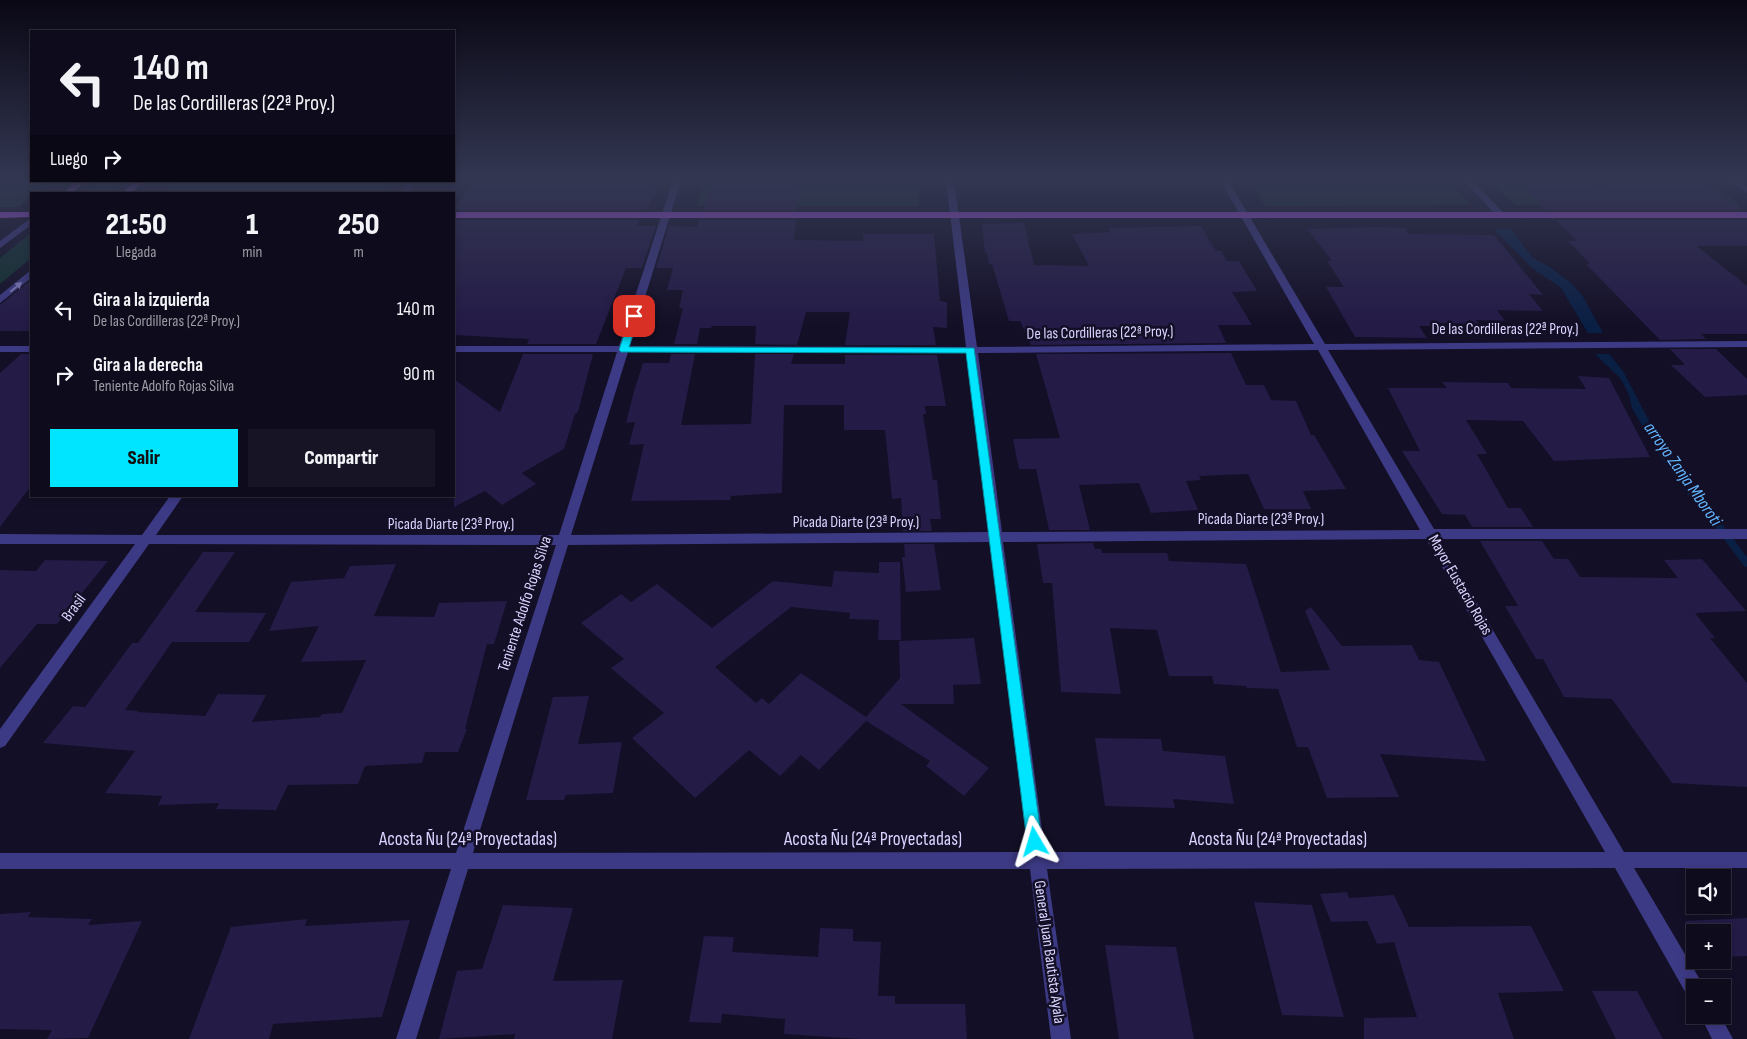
<!DOCTYPE html>
<html lang="es">
<head>
<meta charset="utf-8">
<style>
  body { margin:0; font-family:"Sofia Sans Condensed",sans-serif; background:#171425; color:#f1f3f6; height:100vh; display:flex; flex-direction:column; font-size:19px; white-space:nowrap }
  * { box-sizing:border-box; margin:0 }
  p { font-size:16px; color:#9b9ba3 }
  .icon { flex:none; width:28px; height:28px; fill:none; stroke:currentColor; stroke-width:2; stroke-linecap:round; stroke-linejoin:round }
  .map { position:relative; flex:1; overflow:hidden }
  .panel { position:absolute; left:30px; top:192px; width:425px; height:305px; display:flex; flex-direction:column; background:#0e0b1c; border-radius:0px; box-shadow:0 2px 8px #0003,0 0 0 1px #2e2b3b }
  .panel>* { flex:none }
  .top-card { position:absolute; left:30px; top:30px; width:425px; height:152px; border-radius:0px; box-shadow:0 2px 8px #0003,0 0 0 1px #2e2b3b; background:#0e0b1c; color:#f1f3f6; overflow:hidden }
  .tools { position:absolute; left:1686px; top:869px; display:grid; gap:10px }
  .tools a { display:grid; place-items:center; width:45px; height:45px; border-radius:0px; background:#0e0b1c; box-shadow:0 2px 8px #0003,0 0 0 1px #2e2b3b; font-size:25px }
  .pin { position:absolute; display:grid; place-items:center; width:42px; height:42px; color:#fff; margin:-21px; border-radius:10px; box-shadow:0 2px 8px #0006 }
  .me { position:absolute; width:55px; margin:-28px; rotate:353deg; stroke-linejoin:round; filter:drop-shadow(0 0 4px #0008) }
  .turn { display:flex; align-items:center; gap:18px; height:105px; padding:0 20px; font-size:22px }
  .turn .icon { width:65px; height:65px; stroke-width:2.5 }
  .turn b { display:block; font-size:35px; line-height:42px }
  .then { display:flex; align-items:center; height:48px; padding:0 20px; background:#0003; gap:10px; font-size:19px }
  .eta { display:flex; justify-content:space-evenly; align-items:center; height:85px; text-align:center }
  .eta b { font-size:30px; font-weight:800; line-height:35px }
  .cta { display:flex; gap:10px; margin-top:auto; padding:10px 20px }
  .cta a { flex:1; height:58px; border-radius:0px; background:#00e5ff; color:#111; font-size:20px; font-weight:800; line-height:58px; text-align:center }
  .cta a+a { background:#171425; color:#f1f3f6 }
  ul { padding:0; list-style:none }
  li { display:flex; align-items:center; gap:15px; height:65px; padding:0 20px }
  li div { flex:1 }
  li b { display:block; font-size:19px }
  li em { font-style:normal }
  .map>svg:first-child { display:block }
  .green { fill:#12302f }
  .water { fill:#0a1f44 }
  .lines { fill:none; stroke-linecap:round; stroke-linejoin:round }
  .stream { fill:#0a1f44; fill-rule:evenodd }
  .building { fill:#241b47 }
  .minor { fill:#3d3a85; fill-rule:evenodd }
  .major { fill:#c25bff; fill-rule:evenodd }
  .oneway { fill:#837fbc }
  .route { fill:#00e5ff; stroke:#0095a6 }
  .labels { text-anchor:middle; dominant-baseline:central; stroke-width:5; stroke-linejoin:round; paint-order:stroke }
  .street-label { font-size:16px; fill:#d9d4ff; stroke:#130f26 }
  .water-label { font-size:18px; font-style:italic; fill:#62b6ff; stroke:#130f26 }
  .near-street-label { font-size:19px; fill:#d9d4ff; stroke:#130f26 }
</style>
</head>
<body>
<div class="map">
<svg width="1747" height="1039" viewBox="0 0 1747 1039">
  <rect width="100%" height="100%" fill="#130f26"/>
  <path class="green" d="M0,180l51,1 -16,13h-4v3l-13,10h-18z
    M704,180h214l1,26h-222z
    M1250,180h197l24,25 -206,1z
    M1490,180h215l34,25h-224z
    M99,181h27l-16,13h-27z
    M176,181h215l-10,13h-219z
    M31,233v25l-31,26v-26z"/>
  <path class="water" d="M1494,229h17l22,29 17,9 21,16 11,12 21,38h-15l-27,-45 -30,-21z
    M1595,354h14l14,17 34,65 61,78h-16l-44,-61 -26,-45 -3,-13 -8,-16z"/>
  <g class="lines">
    <path class="stream" d="M1703,502l3,1 41,54v10l-3,-1 -44,-59 -1,-2z"/>
  </g>
  <path class="building" d="M474,180h185l-4,7h4l-13,23h-192z
    M714,180h87l-4,30h-94z
    M1555,180h37l6,5 107,-2 38,27h-197l-26,-27 39,1z
    M454,220h186l-4,6h20l-14,42h-16l-30,76h-69l2,-5 -75,-4z
    M699,220h97l-2,20 69,1v-7h71l6,67 7,1v26l-14,-1 3,18h-91l5,-33h-44l-9,33 -42,-1 1,-18h-44l-1,2h-11l-3,16h-23l9,-36h-4l4,-18h-16l6,-22h-17l13,-42 28,1z
    M1556,220h191v26h-50l50,40v48h-46l5,5 -46,1 -74,-76h4l-22,-23h9z
    M1024,223l10,42 55,1 -17,-32 38,-2 -2,-4 93,-2 15,25h5l6,10h12l18,30 -25,1 20,33h-34l8,18 -195,2 -11,-24h-11l-17,-57h-3l-2,-11h-2l-3,-29z
    M1376,227l29,1 4,6 85,1 49,60 -14,-1 14,17 -46,-1 8,11 -29,-1 3,4 -45,-1 3,3h-18l8,12 -72,-1 -29,-50h18l-17,-26h5l-25,-32z
    M31,280v51h-31v-26z
    M1670,349h46l31,30v16l-42,2 -34,-32h14z
    M1231,353l15,32h18l7,15 25,1 15,34h3l32,54 -43,2 8,18h-47l-16,-35 -49,2 2,4 -15,1 12,29 -47,3 -12,-30 -60,2 11,45h-41l-13,-61h-17l-6,-30 47,-1 -24,-84z
    M21,354h10v132l-31,41v-154z
    M523,354h70l-15,58 -3,2 -11,35 -42,24 14,11 -34,21 -17,-14 -31,16v-128l46,33z
    M671,354h24l-14,71 70,-1 4,-70h39l-3,10h54v-9h92l9,51h-21l1,8h-3l10,66h4l4,39h-11l2,12h-29l-2,-33 -9,1 -7,-69h-41v-25h-60l-2,88 -51,3 -1,4 -99,1 13,-57 -15,1 6,-23 -9,1 8,-32 9,-28h26z
    M1578,376l31,2 41,79 -96,4 -31,-40 -57,-1 21,34h-10l31,54h13l12,19h-61l-7,-12 -23,-1 -40,-63h18l-32,-63h59l-5,-6 66,1 3,5 75,1z
    M1480,541h62l12,18h14l12,18 98,1 -14,-18 38,-1 44,52 -51,2 20,25h-5l37,45v104l-75,-4 -60,-84 -48,-2 -21,-38h-7l-31,-53h13z
    M1093,543l2,6h6l1,4h65l2,8 77,3 35,108 49,-2 -25,-59 6,-4 31,39 70,-1 7,15 20,2 47,99 -106,-7 19,43 -72,1 -19,-51h-11l-19,-58 -31,-1 -1,-2 -32,-2 -2,-8h-43l-12,-46 -47,-2 11,66 -60,-2 -9,-109h-9l-6,-39z
    M904,544h30l7,46 -35,2 -4,-35h3z
    M203,552h32l-40,60 71,1 -17,29h-77l-47,68 13,1 -1,1 68,4 13,-22 48,1 -14,27 68,-5 2,-3 20,-1 24,-53 -65,2 18,-36 -50,5 22,-49 53,-4 6,-12 46,-2 -22,52 60,1 5,-14 68,-2 -13,43h-7l-22,85h2l-9,23h-33l-3,11 -57,3 -7,18 -70,1 -12,25 -60,-1 3,-6 -61,2 4,-9 -57,-3 30,-42 -92,-8 30,-37 12,1 47,-64h6z
    M45,560l63,1 -51,63h-20l-37,44v-98l36,1z
    M879,562h21l1,78h-23l1,-20 -30,-1 1,-6 -59,-6 -76,60 41,36 6,-5 7,6 32,-31 65,44 34,-39 -1,-37 75,-3 7,46 -28,1 1,19h-53l88,64 -25,28 -38,-30 4,-5 -64,-40 -47,49 -18,-15 -21,21 -31,-26 -54,48 -63,-60 32,-25 -53,-45 13,-9 -43,-36 40,-29 10,8 26,-18 55,44 61,-47 59,6 2,-16 45,2z
    M589,696l-11,48 44,-2 -9,51 -47,2 -2,5h-38l27,-103z
    M1095,738l66,1 2,12 62,5 9,48 -61,-5 2,9 -70,-2z
    M1347,892l2,6 45,-3 15,32 122,-1 33,65 -66,2 16,46h-150v-21l53,-1 -23,-75 -17,2 -10,-23 -36,1 -11,-28z
    M1254,902l58,3 32,112 -62,-2z
    M503,905l70,3 -20,73 70,-1 -11,59h-98l1,-5 -76,5 18,-68 25,-2z
    M31,912l-3,5 64,2 -4,6 54,-4 -54,117 -41,1 5,-9 -52,-1v-115z
    M1747,918v38l-25,1v-25h-27v6l-10,-17z
    M307,919l-2,7 105,-6 -28,97 -109,7 -4,15h-80l42,-112z
    M820,928l33,1v12l28,1 -3,54h17v8h70l2,35h-106l-77,-5 1,-15 -63,-5 -1,9 -32,-1 15,-86 30,1 -2,15 86,5z
    M1105,945l71,2 18,92h-75z
    M1592,991h45l26,48h-47z"/>
  <g class="lines">
    <path class="minor" d="M673,180h8l-51,166 336,1 -20,-167h8l23,167 337,-3 -94,-164h8l97,164 422,-3v6l-419,3 106,179h313v10h-308l185,313h123v16h-113l68,115 1,5h-8v11l-7,-2 -73,-129 -568,1 24,170h-20l-21,-170h-562l-52,170h-20l55,-170h-451v-16h456l100,-308 -407,-1 -144,202 -5,2v-19l135,-185h-135v-10l142,1 28,-39h13l-27,39h403l58,-183h-163v-6h165zM1318,350l102,180 -418,2 -24,-179zM628,352l339,1 22,179 -418,3zM1426,539l179,313h-560l-42,-310zM990,542l38,310 -555,1 95,-308z
      M1463,180h8l33,33v4h-6z
      M1728,180h9l10,7v6z
      M408,181h8l-9,13h-8z
      M31,218v7l-31,23v-7z
      M31,270v8l-31,25v-8z
      M0,346h31v6h-31z
      M1700,1015h20l13,24h-21z"/>
    <path class="major" d="M77,181h9l-15,13h-9z
      M135,181h9l-14,13h-9z
      M0,212h31v5l-31,1z
      M454,212h1293v6h-1293z"/>
  </g>
  <defs><path id="oneway-solid" d="M-6-.8H1V-3.2L6.5 0L1 3.2V.8H-6Z" transform="scale(1.25)"/></defs>
  <use class="oneway" href="#oneway-solid" transform="translate(16 287) rotate(-40)"/>
  <linearGradient id="sky" x2="0" y2="1"><stop stop-color="#0a0815"/><stop offset="0.55" stop-color="#333752"/><stop offset="1" stop-color="#333752" stop-opacity="0"/></linearGradient>
  <rect width="1747" height="325" fill="url(#sky)"/>
  <path class="route" d="M634,313l5,3 -10,31 345,1 68,494 -2,5 -5,2 -6,-2 -2,-5 -61,-489 -345,-1 -2,-2 11,-34z"/>
  <g class="labels">
    <g class="street-label">
      <text x="1505" y="329">De las Cordilleras (22ª Proy.)</text>
      <text transform="translate(1100 333) rotate(-1)">De las Cordilleras (22ª Proy.)</text>
      <text x="1261" y="519">Picada Diarte (23ª Proy.)</text>
      <text x="856" y="522">Picada Diarte (23ª Proy.)</text>
      <text x="451" y="524">Picada Diarte (23ª Proy.)</text>
      <text transform="translate(1460 585) rotate(60)">Mayor Eustacio Rojas</text>
      <text transform="translate(525 604) rotate(-72)">Teniente Adolfo Rojas Silva</text>
      <text transform="translate(74 608) rotate(-54)">Brasil</text>
      <text transform="translate(1049 952) rotate(82)">General Juan Bautista Ayala</text>
    </g>
    <g class="water-label">
      <text transform="translate(1683 474) rotate(55)">arroyo Zanja Mboroti</text>
    </g>
    <g class="near-street-label">
      <text x="468" y="839">Acosta Ñu (24ª Proyectadas)</text>
      <text x="873" y="839">Acosta Ñu (24ª Proyectadas)</text>
      <text x="1278" y="839">Acosta Ñu (24ª Proyectadas)</text>
    </g>
  </g>
</svg>
<div class="tools">
<a><svg class="icon" aria-label="sound" viewBox="0 0 24 24"><path d="M4 9h4l5-4v14l-5-4H4zM17 9q2 3 0 6"/></svg></a>
<a>+</a>
<a>−</a>
</div>
<div class="pin" style="left:634px;top:316px;background:#d93025"><svg class="icon" aria-label="arrive" viewBox="0 0 24 24"><path d="M6 21V4h12l-3 4 3 4H6"/></svg></div>
<svg class="me" style="left:1035px;top:842px" viewBox="-20 -20 40 40"><path d="M0-17L14 15 0 8-14 15z" fill="#00e5ff" stroke="#fff" stroke-width="4"/></svg>
<div class="top-card">
<div class="turn"><svg class="icon" aria-label="left" viewBox="0 0 24 24"><path d="M17 20v-9H6M10 6l-5 5 5 5"/></svg><div><b>140 m</b>De las Cordilleras (22ª Proy.)</div></div>
<div class="then">Luego<svg class="icon" aria-label="right" viewBox="0 0 24 24"><path d="M7 20v-9h11M14 6l5 5-5 5"/></svg></div>
</div>
<section class="panel">
<div class="eta">
<div><b>21:50</b><p>Llegada</p></div>
<div><b>1</b><p>min</p></div>
<div><b>250</b><p>m</p></div>
</div>
<ul>
<li><svg class="icon" aria-label="left" viewBox="0 0 24 24"><path d="M17 20v-9H6M10 6l-5 5 5 5"/></svg><div><b>Gira a la izquierda</b><p>De las Cordilleras (22ª Proy.)</p></div><em>140 m</em></li>
<li><svg class="icon" aria-label="right" viewBox="0 0 24 24"><path d="M7 20v-9h11M14 6l5 5-5 5"/></svg><div><b>Gira a la derecha</b><p>Teniente Adolfo Rojas Silva</p></div><em>90 m</em></li>
</ul>
<div class="cta"><a>Salir</a><a>Compartir</a></div>
</section>
</div>
</body>
</html>
